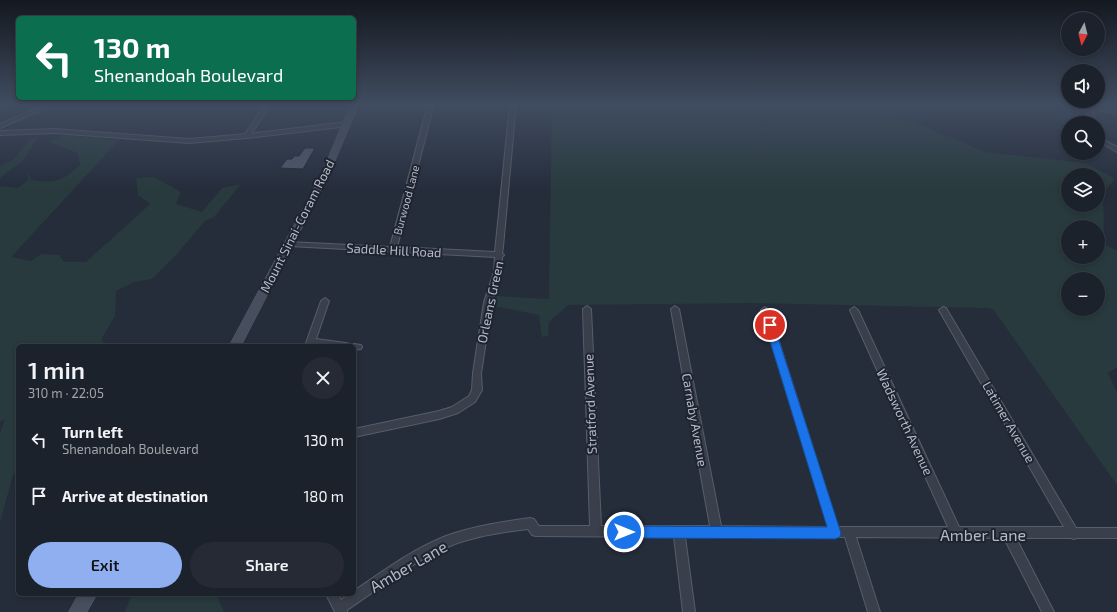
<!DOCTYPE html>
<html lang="en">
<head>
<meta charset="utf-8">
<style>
  body { margin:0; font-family:"Exo 2",sans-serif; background:#252a34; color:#f1f3f6; height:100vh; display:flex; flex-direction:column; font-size:15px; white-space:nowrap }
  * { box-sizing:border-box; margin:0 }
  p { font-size:13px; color:#a0a4a9 }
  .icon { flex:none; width:22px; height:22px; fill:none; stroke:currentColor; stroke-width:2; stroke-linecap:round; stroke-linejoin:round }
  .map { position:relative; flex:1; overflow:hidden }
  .panel { position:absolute; left:16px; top:344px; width:340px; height:252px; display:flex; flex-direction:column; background:#1c222c; border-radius:6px; box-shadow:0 2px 6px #0003,0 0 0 1px #3a3f48 }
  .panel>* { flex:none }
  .top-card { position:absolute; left:16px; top:16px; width:340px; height:84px; border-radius:6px; box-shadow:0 2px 6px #0003,0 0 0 1px #3a3f48; background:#0b6e4f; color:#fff; overflow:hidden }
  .needle { width:26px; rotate:187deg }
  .controls { position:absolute; left:1061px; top:12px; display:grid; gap:8px }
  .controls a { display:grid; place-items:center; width:44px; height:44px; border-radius:50%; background:#1c222c; box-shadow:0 2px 6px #0003,0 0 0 1px #3a3f48; font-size:20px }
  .pin { position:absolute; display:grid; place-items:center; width:34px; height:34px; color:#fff; margin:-17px; border:2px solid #fff; border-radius:50%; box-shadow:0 1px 4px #0007 }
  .me { position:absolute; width:44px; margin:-22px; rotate:90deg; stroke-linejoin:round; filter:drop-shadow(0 0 3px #0008) }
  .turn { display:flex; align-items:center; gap:14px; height:84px; padding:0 12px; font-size:18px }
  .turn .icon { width:52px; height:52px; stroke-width:2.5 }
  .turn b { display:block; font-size:28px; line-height:34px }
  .round { display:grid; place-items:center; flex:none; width:42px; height:42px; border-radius:21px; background:#252a34 }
  .headline { display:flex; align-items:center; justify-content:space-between; height:68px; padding:0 12px }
  h1 { font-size:24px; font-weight:600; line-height:30px }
  .cta { display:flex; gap:8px; margin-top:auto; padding:8px 12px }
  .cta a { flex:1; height:46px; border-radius:24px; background:#90aff0; color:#111; font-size:16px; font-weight:600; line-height:46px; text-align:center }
  .cta a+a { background:#252a34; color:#f1f3f6 }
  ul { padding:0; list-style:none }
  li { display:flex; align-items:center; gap:12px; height:56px; padding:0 12px }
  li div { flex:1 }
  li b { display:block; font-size:15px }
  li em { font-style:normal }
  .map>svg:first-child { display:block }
  .green { fill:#283a3d; fill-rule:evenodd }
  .building { fill:#4e5767; stroke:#202632 }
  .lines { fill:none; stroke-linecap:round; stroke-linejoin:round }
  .minor-casing { stroke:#575d69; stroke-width:2 }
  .tertiary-casing { stroke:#575d69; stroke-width:2 }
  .secondary-casing { stroke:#575d69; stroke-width:1 }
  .minor { fill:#393f4b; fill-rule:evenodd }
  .tertiary { fill:#393f4b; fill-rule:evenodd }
  .secondary { fill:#474e5e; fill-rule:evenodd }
  .route { fill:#1a73e8; stroke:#114b97 }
  .labels { text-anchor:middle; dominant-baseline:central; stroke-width:4; stroke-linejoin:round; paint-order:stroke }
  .far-street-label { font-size:11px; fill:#b4bac7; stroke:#1e2430 }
  .street-label { font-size:13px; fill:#b4bac7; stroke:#1e2430 }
  .near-street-label { font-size:16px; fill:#b4bac7; stroke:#1e2430 }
</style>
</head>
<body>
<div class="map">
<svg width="1117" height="612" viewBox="0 0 1117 612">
  <rect width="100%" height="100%" fill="#252d3b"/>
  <path class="green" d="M552,104h320l113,48 100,11 29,15 -2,5 -9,8 1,44 2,10 11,6v116l-9,6 9,19v93l-124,-176 -7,-1 -236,-5 -182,2 -19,17 -1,14 -6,1 -3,-22 -45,-9 3,-10 52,3zM1068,175h30v30h-30zM1068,227h30v30h-30zM1068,279h30v30h-30z
    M62,135l57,5 -108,117 20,4 10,-7 18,1 5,7h22l64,-58 -12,-9 -2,-17 18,-1 27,15 -5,12 26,8 20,-24 19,-4 -27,33 -9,4 -30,35 -23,23 -18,3 -18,9 -1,25 -13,22 2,8h-86v123l-5,6 -13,47v-89l5,-13 -5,1v-235l18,2 11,-9 -4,-10 7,11c23,4 31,1 48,-15l-2,-12 -29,-11z
    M39,136l-16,25 -17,12 -6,6v-13l13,-6 17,-21z
    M132,594h84l8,18h-99z"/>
  <path class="building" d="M305,148h10l-12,21 -23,-1 7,-9h5l2,-3h5z"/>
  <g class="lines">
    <g class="minor-casing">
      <path id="minor" d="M47,104h8l-55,24v-4z
        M265,104h6l-22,33h-4l-1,-1z
        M428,104h6l-37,143 98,5 15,-148h6l-13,143 -1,6 2,2 -2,2v15l-10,30 -11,71 1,17 -7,12 -17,11 -19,6 -85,18v-8l85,-18 13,-4 17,-11 3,-6 1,-17 11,-71 10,-30 1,-15 -206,-11 -4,-2 4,-2 101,5z
        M1076,104h14l27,6v4l-24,-5 2,14h-6l-2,-16z
        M1098,137l19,10v5l-19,-11z
        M325,298l4,3 -13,38 30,4 3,1 1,2h-45l16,-45z
        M587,306l4,3 10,217h109l-39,-217 4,-3 4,3 42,217 107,1 -67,-217 4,-3 4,3 69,217h110l-98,-217 4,-3 4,3 101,217h105l-125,-217 4,-3 3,1 130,220h41v10h-40l-3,1 -3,-1h-55l38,74h-12l-38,-74 -148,-1 24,75h-12l-23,-75h-160l10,75h-12l-9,-75 -138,-1 -4,-1 -4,-6c-26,3 -53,7 -78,17 -37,15 -70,42 -103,64v2h-12l-9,-18h12l3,6 9,-6h4v-3c29,-20 59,-42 92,-55 27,-10 56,-14 84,-18l4,1 5,7h51l-7,-217z
        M354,344l7,1 1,2 -1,2 -7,1v-4h-4z"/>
    </g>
    <g class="tertiary-casing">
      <path id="tertiary" d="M346,122l4,2 -1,2 -102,12 -58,5 -135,-10 -54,2v-4l54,-2 135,10 58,-5z"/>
    </g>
    <g class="secondary-casing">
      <path id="secondary" d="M351,104h8l-30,71 -88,171h-12l92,-171z
        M79,594h18l-10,18h-18z"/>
    </g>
    <use href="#minor" class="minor"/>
    <use href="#tertiary" class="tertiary"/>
    <use href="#secondary" class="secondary"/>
  </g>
  <linearGradient id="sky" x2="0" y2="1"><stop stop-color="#141920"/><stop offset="0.55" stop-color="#404c60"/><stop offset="1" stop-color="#404c60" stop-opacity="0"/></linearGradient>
  <rect width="1117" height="190" fill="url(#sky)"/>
  <path class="route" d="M770,321l4,4 67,208 -1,4 -5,2 -211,-1 -5,-2 -2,-4 2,-5 5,-1 203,1 -62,-202z"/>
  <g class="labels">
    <g class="far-street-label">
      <text transform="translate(406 200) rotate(-75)">Burwood Lane</text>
    </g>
    <g class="street-label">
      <text transform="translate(297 226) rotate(-63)">Mount Sinai-Coram Road</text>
      <text transform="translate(394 250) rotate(3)">Saddle Hill Road</text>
      <text transform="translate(490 302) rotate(-78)">Orleans Green</text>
      <text transform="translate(590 404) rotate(-92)">Stratford Avenue</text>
      <text transform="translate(695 420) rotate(80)">Carnaby Avenue</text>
      <text transform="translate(905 422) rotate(65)">Wadsworth Avenue</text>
      <text transform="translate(1009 422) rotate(60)">Latimer Avenue</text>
    </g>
    <g class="near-street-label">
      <text x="983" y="534">Amber Lane</text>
      <text transform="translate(408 566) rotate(-30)">Amber Lane</text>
    </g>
  </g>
</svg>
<div class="controls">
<a><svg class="needle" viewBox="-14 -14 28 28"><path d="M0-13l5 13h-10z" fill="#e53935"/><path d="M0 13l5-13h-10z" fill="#a0a4a9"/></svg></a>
<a><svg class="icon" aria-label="sound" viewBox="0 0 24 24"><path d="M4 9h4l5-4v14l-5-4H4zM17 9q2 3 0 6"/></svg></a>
<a><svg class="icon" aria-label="search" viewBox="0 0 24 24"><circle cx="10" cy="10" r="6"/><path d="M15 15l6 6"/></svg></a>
<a><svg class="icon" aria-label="layers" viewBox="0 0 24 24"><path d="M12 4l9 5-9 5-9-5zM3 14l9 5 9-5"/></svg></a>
<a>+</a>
<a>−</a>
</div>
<div class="pin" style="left:770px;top:325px;background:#d93025"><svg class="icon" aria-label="arrive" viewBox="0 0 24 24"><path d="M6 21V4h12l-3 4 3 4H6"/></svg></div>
<svg class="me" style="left:624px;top:532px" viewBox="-20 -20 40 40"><circle r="17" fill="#1a73e8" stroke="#fff" stroke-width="3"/><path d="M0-11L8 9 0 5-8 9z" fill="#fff"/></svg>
<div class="top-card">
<div class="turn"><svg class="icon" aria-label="left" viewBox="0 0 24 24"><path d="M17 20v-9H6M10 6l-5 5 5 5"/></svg><div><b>130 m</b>Shenandoah Boulevard</div></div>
</div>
<section class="panel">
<div class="headline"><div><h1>1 min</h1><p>310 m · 22:05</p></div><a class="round"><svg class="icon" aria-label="close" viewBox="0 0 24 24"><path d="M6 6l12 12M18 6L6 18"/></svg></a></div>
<ul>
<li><svg class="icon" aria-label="left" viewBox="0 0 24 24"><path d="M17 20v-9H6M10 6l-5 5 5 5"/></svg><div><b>Turn left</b><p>Shenandoah Boulevard</p></div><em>130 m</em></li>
<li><svg class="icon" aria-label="arrive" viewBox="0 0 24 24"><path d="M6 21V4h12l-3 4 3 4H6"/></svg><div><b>Arrive at destination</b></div><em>180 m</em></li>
</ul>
<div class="cta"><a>Exit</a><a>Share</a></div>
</section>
</div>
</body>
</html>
